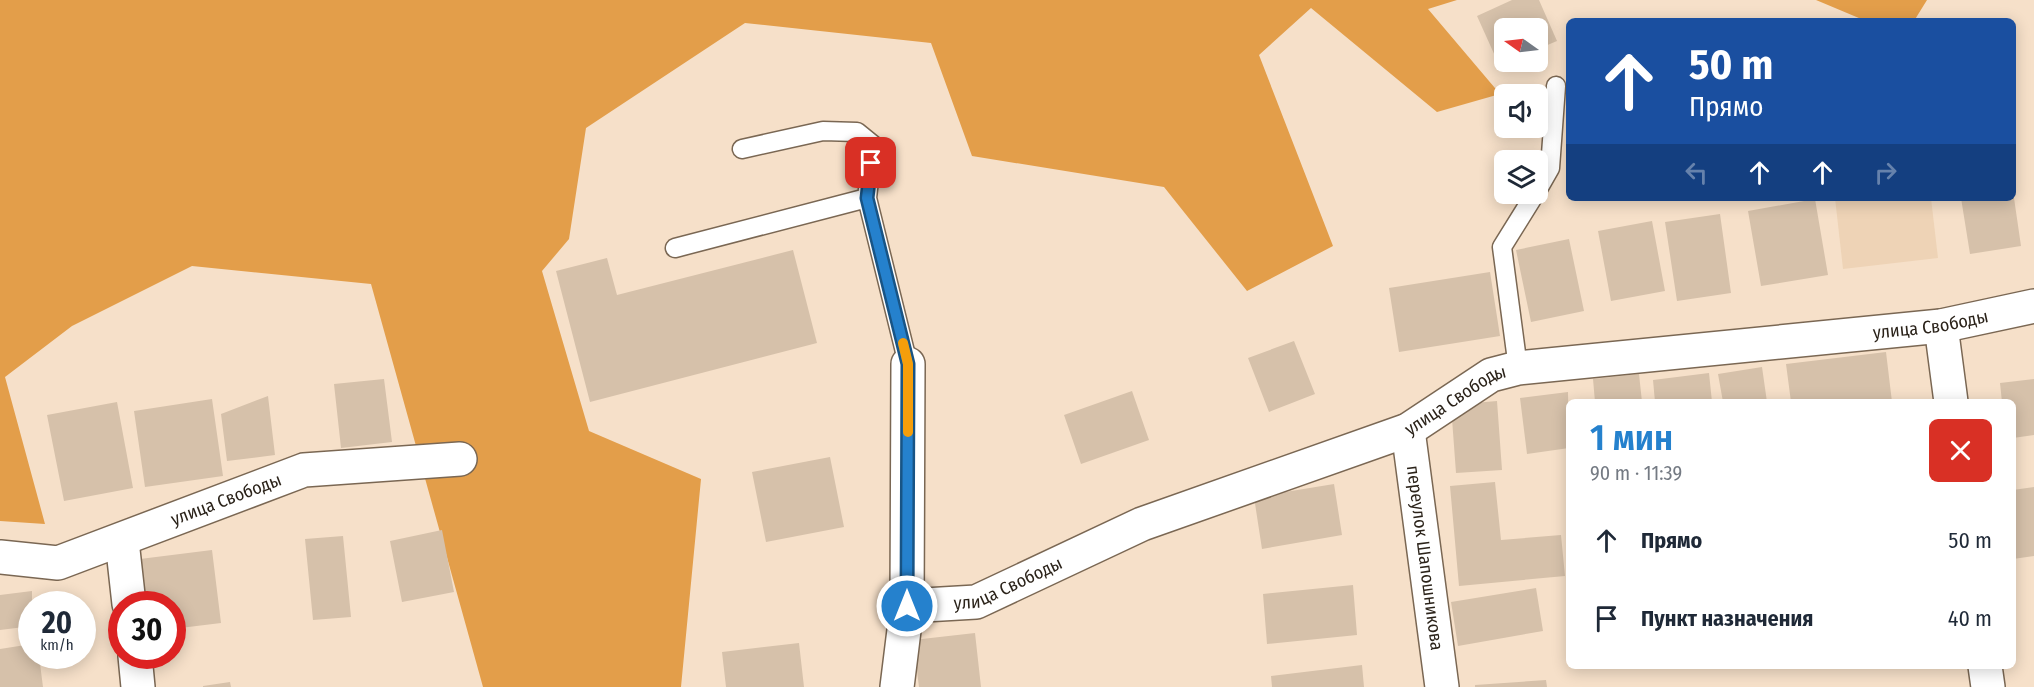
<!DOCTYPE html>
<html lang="ru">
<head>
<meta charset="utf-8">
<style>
  body { margin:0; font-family:"Fira Sans Condensed",sans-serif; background:#f2f2f3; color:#1f2937; height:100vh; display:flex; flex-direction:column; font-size:22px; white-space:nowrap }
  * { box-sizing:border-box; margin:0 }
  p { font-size:20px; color:#747a83 }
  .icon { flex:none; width:33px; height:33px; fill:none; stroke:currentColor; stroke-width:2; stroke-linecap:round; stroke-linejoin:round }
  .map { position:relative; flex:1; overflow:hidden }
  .details { position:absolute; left:1566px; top:399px; width:450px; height:270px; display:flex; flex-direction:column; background:#fff; border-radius:9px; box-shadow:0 3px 15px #0003 }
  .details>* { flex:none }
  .guide { position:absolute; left:1566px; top:18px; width:450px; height:183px; border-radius:9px; box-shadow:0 3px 15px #0003; background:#1a4fa0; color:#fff; overflow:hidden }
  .needle { width:39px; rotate:284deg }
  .fabs { position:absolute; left:1494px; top:18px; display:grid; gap:12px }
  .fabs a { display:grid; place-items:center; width:54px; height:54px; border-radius:9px; background:#fff; box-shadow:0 3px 15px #0003; font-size:30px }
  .speed { position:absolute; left:18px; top:591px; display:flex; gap:12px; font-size:30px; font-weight:700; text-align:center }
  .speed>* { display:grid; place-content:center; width:78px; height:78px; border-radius:50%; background:#fff; box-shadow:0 3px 15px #0003; line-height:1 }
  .speed small { font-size:15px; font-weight:400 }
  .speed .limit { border:9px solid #d22; background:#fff; color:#111 }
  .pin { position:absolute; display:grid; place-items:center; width:51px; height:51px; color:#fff; margin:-26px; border-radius:12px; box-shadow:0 3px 9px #0006 }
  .me { position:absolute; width:66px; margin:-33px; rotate:0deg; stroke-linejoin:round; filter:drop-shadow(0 0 4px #0008) }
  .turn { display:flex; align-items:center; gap:21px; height:126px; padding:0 24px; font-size:27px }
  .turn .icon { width:78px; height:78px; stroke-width:2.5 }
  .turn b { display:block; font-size:42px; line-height:51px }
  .lanes { display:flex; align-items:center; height:57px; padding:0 24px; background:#0003; justify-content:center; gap:30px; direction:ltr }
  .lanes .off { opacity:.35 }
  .round { display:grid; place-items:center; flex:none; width:63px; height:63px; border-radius:9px; background:#f2f2f3 }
  .summary { display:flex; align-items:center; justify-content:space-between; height:102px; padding:0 24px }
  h1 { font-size:36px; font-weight:600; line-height:45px; color:#2581cd }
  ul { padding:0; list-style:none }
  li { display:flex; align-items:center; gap:18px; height:78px; padding:0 24px }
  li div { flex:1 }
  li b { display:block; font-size:22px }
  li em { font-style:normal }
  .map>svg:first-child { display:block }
  .built { fill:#eed3b6 }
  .forest { fill:#e39e4a }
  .building { fill:#d6c1aa }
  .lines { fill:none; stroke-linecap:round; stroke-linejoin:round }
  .lane-casing { stroke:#7a6753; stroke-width:21 }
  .street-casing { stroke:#7a6753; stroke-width:36 }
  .lane { stroke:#fff; stroke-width:18 }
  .street { stroke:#fff; stroke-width:33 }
  .route-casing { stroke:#185485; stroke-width:15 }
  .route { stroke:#2581cd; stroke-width:10 }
  .slow { stroke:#f59e0b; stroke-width:10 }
  .labels { text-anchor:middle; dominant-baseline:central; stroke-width:4.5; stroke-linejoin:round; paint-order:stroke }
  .street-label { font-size:18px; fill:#2b231a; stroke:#fcefe1 }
</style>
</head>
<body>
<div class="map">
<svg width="2034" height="687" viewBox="0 0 2034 687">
  <rect width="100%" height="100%" fill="#f6e0c9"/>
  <path class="built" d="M1835,198h96l7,60 -95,11z"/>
  <path class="forest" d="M0,0h1457l-29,9 72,85 -63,18 -126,-104 -52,47 74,191 -86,45 -83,-104 -192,-31 -41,-113 -186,-20 -159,105 -17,111 -27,32 47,160 112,48 -20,208h-198l-112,-403 -179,-18 -120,60 -67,51 40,147 -45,-3z
    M1816,0h111l-13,21h-48z"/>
  <path class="building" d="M1512,0h27l18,41 -19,8v-21h-34v34h7l-11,5 -23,-51z
    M1961,198h53l7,48 -51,8z
    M1815,199l13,76 -67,11 -13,-75z
    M1720,214l11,79 -54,8 -12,-79z
    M1652,221l13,70 -54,10 -13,-70z
    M1569,239l15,72 -53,11 -15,-72z
    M793,250l24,93 -227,59 -34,-131 51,-13 10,37z
    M1490,272l10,64 -101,16 -10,-64z
    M1294,341l21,53 -46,18 -21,-54z
    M1886,352l6,50h-101l-5,-38z
    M1762,367l5,35h-44l-5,-28z
    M1709,373l3,29h-57l-2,-22z
    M1639,374l3,28h-47l-2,-23z
    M384,379l8,63 -51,6 -7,-64z
    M2034,379v56l-21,3v-36h-11l-2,-19z
    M1132,391l17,49 -68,24 -17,-49z
    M1568,392l1,56 -42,6 -7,-56z
    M268,396l7,59 -48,6 -6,-47z
    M212,399l11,77 -78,11 -11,-76z
    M1497,401l5,69 -46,3 -5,-68z
    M117,402l16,86 -69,13 -17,-86z
    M830,457l14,70 -78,15 -14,-70z
    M1495,482l6,58 60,-5 4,41 -106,10 -9,-100z
    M1334,484l8,51 -80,14 -8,-52z
    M2034,487v69l-21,3v-69z
    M442,530l12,62 -52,10 -12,-61z
    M343,536l8,81 -38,3 -8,-81z
    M212,550l9,73 -49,6v-25h-26l-6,-45z
    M1353,585l4,50 -90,9 -4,-50z
    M1536,588l7,43 -85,15 -7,-44z
    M32,591v35l-32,4v-35z
    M975,633l6,54h-62l-6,-47z
    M799,643l5,44h-78l-4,-35z
    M32,644v12h7l4,31h-43v-38z
    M1362,665l2,22h-92l-1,-11z
    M1546,680l1,7h-72v-2z
    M230,682l1,5h-28v-1z"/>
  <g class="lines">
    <g class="lane-casing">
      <path id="lane" d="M742,149l81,-18 34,1 16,13 -6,53
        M1538,189l12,-21 6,-82
        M675,248l192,-50 41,166
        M1518,368l-16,-121 33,-53"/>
    </g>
    <g class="street-casing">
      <g id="street">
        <path d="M1941,326l10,76"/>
        <path id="s1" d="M1408,430l34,257"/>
        <path d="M122,541l7,63"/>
        <path id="s2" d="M0,557l58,6 246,-93 156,-11"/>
        <path id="s3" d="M907,606l69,-4 166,-78 266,-94 83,-55 27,-7 423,-42 93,-20"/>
        <path d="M135,656l3,31"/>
        <path d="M1985,666l3,21"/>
        <path d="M897,687l10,-81 1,-242"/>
      </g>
    </g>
    <use href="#lane" class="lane"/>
    <use href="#street" class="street"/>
  </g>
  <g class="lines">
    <g class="route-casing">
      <path id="route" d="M871,163l-4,35 41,166 -1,242"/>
    </g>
    <use href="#route" class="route"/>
    <path class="slow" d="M903,343l5,21v68"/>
  </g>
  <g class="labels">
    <g class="street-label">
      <text stroke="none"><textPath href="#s3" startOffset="1077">улица Свободы</textPath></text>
      <text stroke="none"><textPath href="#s3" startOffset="591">улица Свободы</textPath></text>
      <text stroke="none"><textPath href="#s2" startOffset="238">улица Свободы</textPath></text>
      <text stroke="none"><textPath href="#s1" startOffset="129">переулок Шапошникова</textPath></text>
      <text stroke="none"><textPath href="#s3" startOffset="105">улица Свободы</textPath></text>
    </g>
  </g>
</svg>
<div class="fabs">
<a><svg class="needle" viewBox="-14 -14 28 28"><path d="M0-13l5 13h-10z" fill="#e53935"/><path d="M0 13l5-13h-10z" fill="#747a83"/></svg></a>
<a><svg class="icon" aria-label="sound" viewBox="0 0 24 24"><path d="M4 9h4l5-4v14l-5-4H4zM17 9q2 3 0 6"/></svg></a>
<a><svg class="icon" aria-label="layers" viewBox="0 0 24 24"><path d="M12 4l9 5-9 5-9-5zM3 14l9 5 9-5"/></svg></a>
</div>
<div class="speed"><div>20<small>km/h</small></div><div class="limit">30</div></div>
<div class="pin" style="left:871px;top:163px;background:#d93025"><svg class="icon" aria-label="arrive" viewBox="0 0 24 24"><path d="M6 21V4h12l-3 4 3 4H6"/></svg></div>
<svg class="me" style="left:907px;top:606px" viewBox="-20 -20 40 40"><circle r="17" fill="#2581cd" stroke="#fff" stroke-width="3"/><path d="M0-11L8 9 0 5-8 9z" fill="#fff"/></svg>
<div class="guide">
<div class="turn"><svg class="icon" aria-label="ahead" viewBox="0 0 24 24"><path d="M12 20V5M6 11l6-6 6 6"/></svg><div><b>50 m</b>Прямо</div></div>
<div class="lanes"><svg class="icon off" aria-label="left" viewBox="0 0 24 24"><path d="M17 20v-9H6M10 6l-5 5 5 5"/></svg><svg class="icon" aria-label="ahead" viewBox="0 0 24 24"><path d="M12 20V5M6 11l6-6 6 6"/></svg><svg class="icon" aria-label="ahead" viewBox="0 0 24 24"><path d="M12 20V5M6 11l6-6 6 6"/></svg><svg class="icon off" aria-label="right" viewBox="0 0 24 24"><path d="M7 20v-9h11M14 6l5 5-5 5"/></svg></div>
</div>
<section class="details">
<div class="summary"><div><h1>1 мин</h1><p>90 m · 11:39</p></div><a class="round" style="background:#d93025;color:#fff"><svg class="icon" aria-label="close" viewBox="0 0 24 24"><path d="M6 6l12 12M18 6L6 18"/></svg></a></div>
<ul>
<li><svg class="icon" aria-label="ahead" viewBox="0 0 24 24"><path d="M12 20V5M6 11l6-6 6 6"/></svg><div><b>Прямо</b></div><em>50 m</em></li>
<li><svg class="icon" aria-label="arrive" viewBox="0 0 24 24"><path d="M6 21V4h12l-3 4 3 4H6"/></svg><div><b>Пункт назначения</b></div><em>40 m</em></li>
</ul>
</section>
</div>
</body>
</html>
